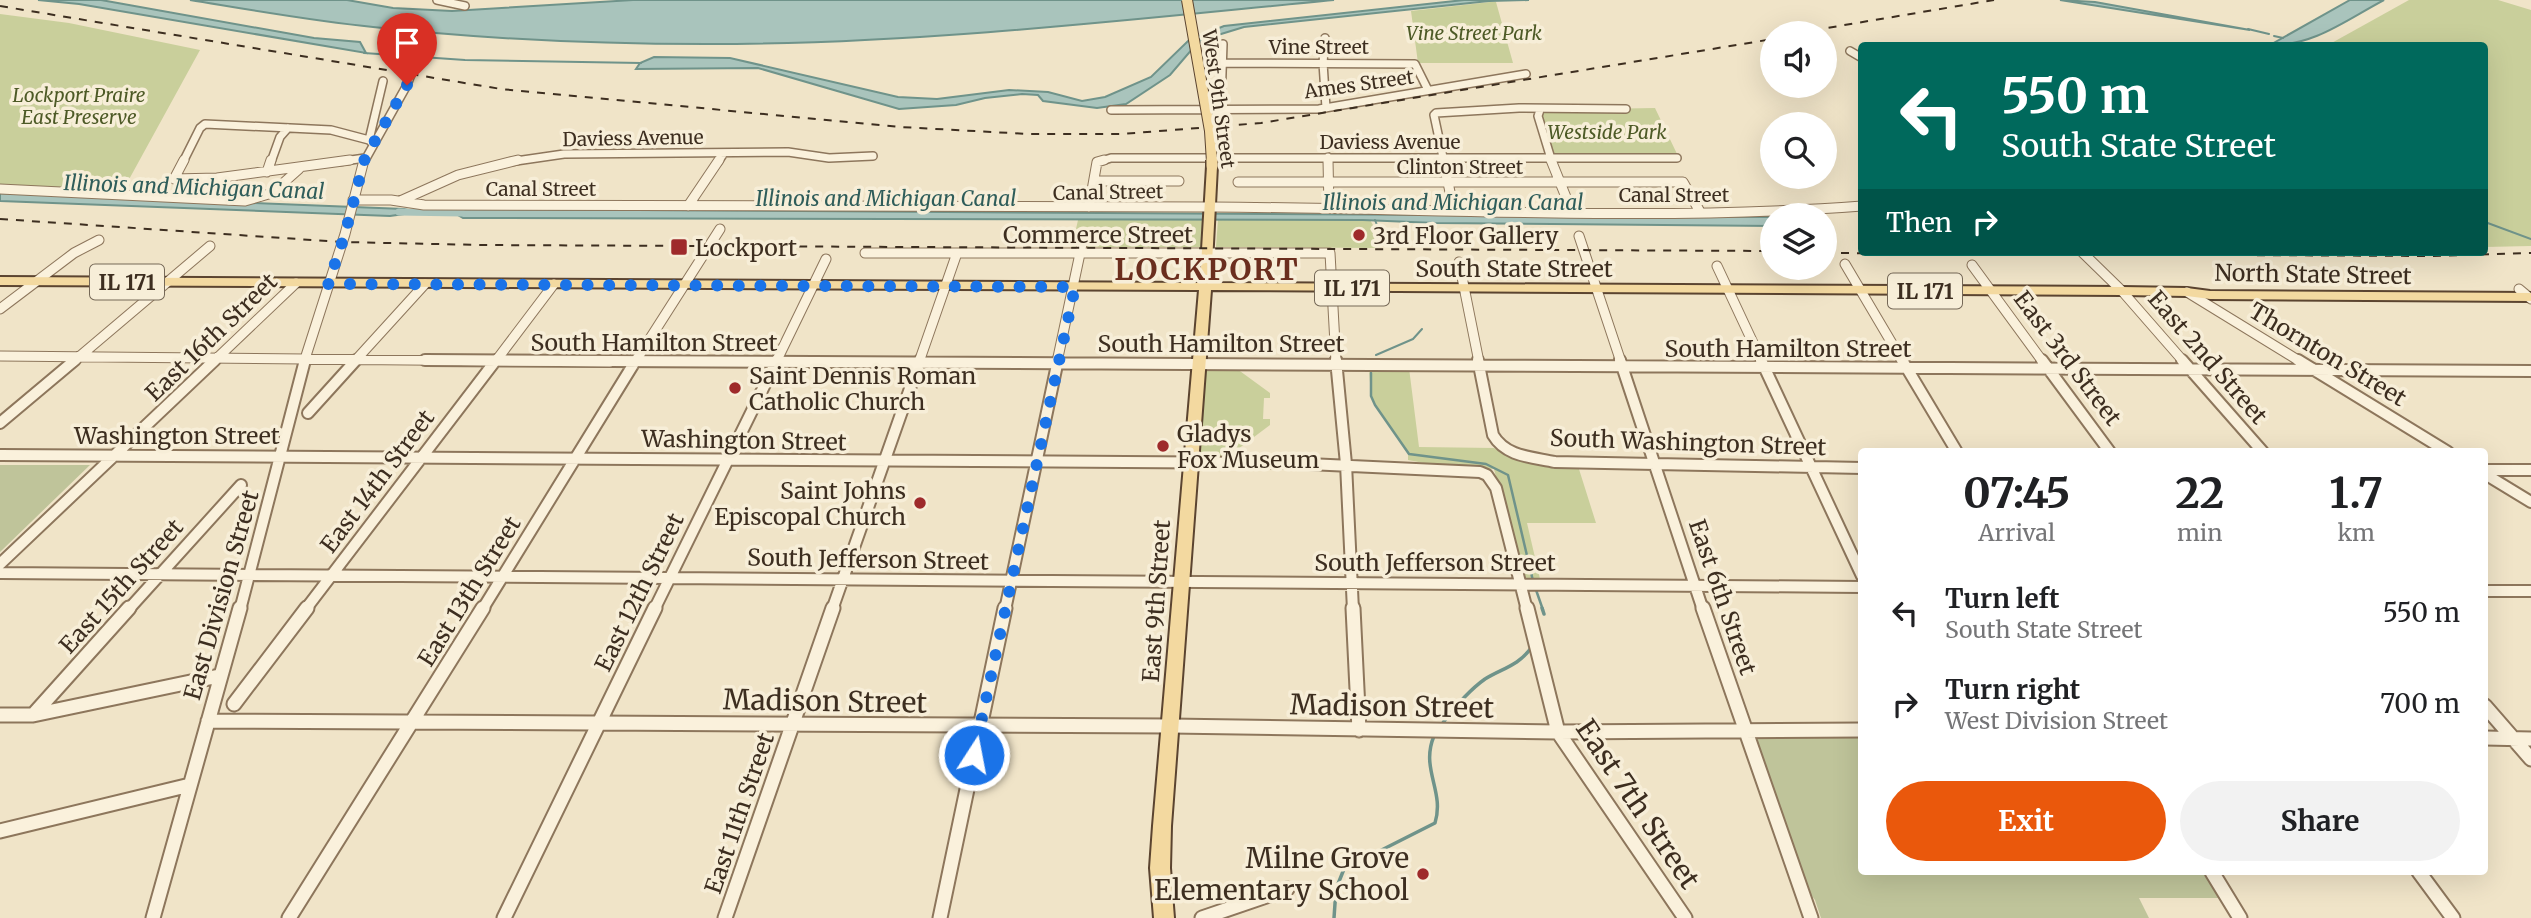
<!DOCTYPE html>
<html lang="en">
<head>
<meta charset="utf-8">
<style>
  body { margin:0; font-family:Merriweather,serif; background:#f2f2f2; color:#202124; height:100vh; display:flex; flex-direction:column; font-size:26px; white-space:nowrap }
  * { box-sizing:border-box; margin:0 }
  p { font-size:23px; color:#757577 }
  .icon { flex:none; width:38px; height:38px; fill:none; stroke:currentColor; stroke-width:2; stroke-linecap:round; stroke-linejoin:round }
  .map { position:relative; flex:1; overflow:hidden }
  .details { position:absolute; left:1858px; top:448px; width:630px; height:427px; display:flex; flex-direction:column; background:#fff; border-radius:7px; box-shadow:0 7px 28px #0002 }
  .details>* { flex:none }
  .hud { position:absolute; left:1858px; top:42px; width:630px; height:214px; border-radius:7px; box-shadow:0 7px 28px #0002; background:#00695c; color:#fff; overflow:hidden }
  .fabs { position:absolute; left:1760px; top:21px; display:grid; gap:14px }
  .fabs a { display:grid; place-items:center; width:77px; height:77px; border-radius:50%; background:#fff; box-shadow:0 7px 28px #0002; font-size:35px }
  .pin { position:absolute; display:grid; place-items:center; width:60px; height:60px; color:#fff; margin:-72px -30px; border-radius:50% 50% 50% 0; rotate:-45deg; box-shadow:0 0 7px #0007 }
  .pin .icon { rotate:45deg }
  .me { position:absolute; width:77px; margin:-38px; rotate:11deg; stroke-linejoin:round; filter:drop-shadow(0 0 5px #0008) }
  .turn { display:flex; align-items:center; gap:24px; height:147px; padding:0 28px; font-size:32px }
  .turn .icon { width:91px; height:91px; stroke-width:2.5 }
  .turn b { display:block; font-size:49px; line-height:60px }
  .then { display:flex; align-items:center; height:66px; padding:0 28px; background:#0003; gap:14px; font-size:26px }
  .eta { display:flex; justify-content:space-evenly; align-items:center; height:119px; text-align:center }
  .eta b { font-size:42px; font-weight:700; line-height:49px }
  .cta { display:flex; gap:14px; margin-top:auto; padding:14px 28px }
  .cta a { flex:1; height:80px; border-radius:42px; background:#ea580c; color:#fff; font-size:28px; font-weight:700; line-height:80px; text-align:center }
  .cta a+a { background:#f2f2f2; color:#202124 }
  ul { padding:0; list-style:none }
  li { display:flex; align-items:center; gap:21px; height:91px; padding:0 28px }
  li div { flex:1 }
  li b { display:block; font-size:26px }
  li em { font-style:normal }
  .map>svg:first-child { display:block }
  .green { fill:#c9cf9b }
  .cemetery { fill:#bfc49a }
  .water { fill:#a9c4bc; stroke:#6f938a; stroke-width:2 }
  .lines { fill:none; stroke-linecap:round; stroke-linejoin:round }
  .stream-far2 { stroke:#6f938a; stroke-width:2 }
  .stream-far1 { stroke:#6f938a; stroke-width:2.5 }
  .stream { stroke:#6f938a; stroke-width:3.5 }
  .canal { stroke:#a9c4bc; stroke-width:7 }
  .minor-far3-casing { stroke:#8d765c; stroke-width:10 }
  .minor-far2-casing { stroke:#8d765c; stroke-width:11 }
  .minor-far1-casing { stroke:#8d765c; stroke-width:14 }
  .minor-casing { stroke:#8d765c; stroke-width:17 }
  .major-casing { stroke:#5b4430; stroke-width:4 }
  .minor-far3 { stroke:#faf1dc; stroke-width:7 }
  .minor-far2 { stroke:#faf1dc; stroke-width:9 }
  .minor-far1 { stroke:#faf1dc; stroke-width:10 }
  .minor { stroke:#faf1dc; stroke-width:13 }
  .major { fill:#f3d9a0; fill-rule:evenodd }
  .rail { stroke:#3d2e20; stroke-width:2; stroke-dasharray:8 8; stroke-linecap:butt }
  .minor-bridge-casing { stroke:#8d765c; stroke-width:10; stroke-linecap:butt }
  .major-bridge-far1-casing { stroke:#5b4430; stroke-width:12; stroke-linecap:butt }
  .major-bridge-casing { stroke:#5b4430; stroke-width:14; stroke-linecap:butt }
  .minor-bridge { stroke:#faf1dc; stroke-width:7 }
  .major-bridge-far1 { stroke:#f3d9a0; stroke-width:10 }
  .major-bridge { stroke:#f3d9a0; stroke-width:11 }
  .route { stroke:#1a73e8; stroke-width:12; stroke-dasharray:0 21.6 }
  .poi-dot { fill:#9e2a2b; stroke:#f7eed8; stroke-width:2.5 }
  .labels { text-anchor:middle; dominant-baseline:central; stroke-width:7; stroke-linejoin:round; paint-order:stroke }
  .far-park-label { font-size:19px; font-style:italic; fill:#4d5a26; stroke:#f7eed8 }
  .far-street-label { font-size:19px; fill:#3d2e20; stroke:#f7eed8 }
  .far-water-label { font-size:21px; font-style:italic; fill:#2f5d5a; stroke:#f7eed8 }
  .shield { fill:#f7eed8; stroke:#756857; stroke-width:2 }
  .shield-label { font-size:21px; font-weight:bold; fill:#3d2e20 }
  .street-label { font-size:23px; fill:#3d2e20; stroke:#f7eed8 }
  .poi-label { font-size:23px; fill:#3d2e20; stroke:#f7eed8; text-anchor:start }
  .near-street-label { font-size:28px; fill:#3d2e20; stroke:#f7eed8 }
  .near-poi-label { font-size:28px; fill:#3d2e20; stroke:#f7eed8; text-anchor:end }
  .district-label { font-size:30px; font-weight:bold; letter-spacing:2px; fill:#6b2e1e; stroke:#f7eed8 }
</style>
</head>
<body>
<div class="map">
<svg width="2531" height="918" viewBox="0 0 2531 918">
  <rect width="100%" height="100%" fill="#f0e4c8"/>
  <path class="green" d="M2409,0h89l33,10v236l-46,1v-201l-157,-1z
    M1490,2h6l17,61h-95l-7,-52z
    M0,14l69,9 131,27 -79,144 -121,-7z
    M1655,108l23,48h-132l-10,-46z
    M1218,219l152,1 6,10 -2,2 1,16 -159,-1z
    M1078,220h125l-2,27h-129z
    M1206,366h27l37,27v5h-6l-1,21h7v6l-36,27 -1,7h-34z
    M1369,368h40l10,79 75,1 13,8 24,6 47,4 18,57h-69l13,56h-18l-28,-110 -69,-2 -1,-4 -16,-3v-6l-33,-49 -4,-9z"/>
  <path class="cemetery" d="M0,465h90l-90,87z
    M1862,735v137h342l16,26h-81l10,20h-328l-6,-18 -9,-12 -52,-148 2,-3z"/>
  <path class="water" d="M38,0h63l213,38 46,4 6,11 -287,-49z
    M190,0h157l46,8 59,3 181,-11h701c-199,19 -398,42 -598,44 -121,1 -243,-4 -363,-17 -61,-6 -122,-17 -183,-27z
    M1464,0h65l-40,1 -245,26 -36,11 -15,10 -23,27 -44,29 -29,4 -54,-7 -5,-6 -16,-1 -37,4 -29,7 -57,4 -141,-41 -122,1 4,-6 14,-6 76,1 168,39 39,2 72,-9 39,2 34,9 23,-4 46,-20 38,-37 35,-14z
    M2060,0l35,2 155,28z
    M2350,0h34c-38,20 -70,46 -114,45z
    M0,193l404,16 4,1 -4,4 -14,2 -390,-15z
    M463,209l1310,8v9l-338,-3 -72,-3 -900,-2 -10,-6z"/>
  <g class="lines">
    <path class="stream-far2" d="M2248,29l21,5
      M2274,36l9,2
      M364,53l101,7 176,3
      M1375,220l4,10
      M2485,222l46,17
      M1376,355l37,-16 9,-10"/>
    <path class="stream-far1" d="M1371,373v23l4,9 34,49 77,10 22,11 25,106
      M1535,587l8,23"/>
    <path class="stream" d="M1542,608l2,6
      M1442,724c12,-16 26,-33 43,-45 18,-11 33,-13 46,-31
      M1334,918l2,-29 8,-20 91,-46c10,-32 -15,-54 -1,-87"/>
    <path class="canal" d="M399,212l63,1"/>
    <g class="minor-far3-casing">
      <path id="minor-far3" d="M437,0l28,6
        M1325,38l-2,25 3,45
        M1850,51l12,7
        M1222,63l193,1 13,26
        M1111,110l208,-1 207,-35
        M1540,110l-2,6 14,46
        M373,144l-4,-4 14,-59
        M1328,157v5
        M1219,158l4,-114
        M183,162l17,-34 5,-4 126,6 38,10
        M271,162l9,-25 8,-9
        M337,162l28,-4
        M364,162l43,-77
        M509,162l55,-8 224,-2 41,6 44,-2
        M718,162l6,-9
        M1098,162l13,-4h566
        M1444,162l-10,-47 2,-2 83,-5 107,1"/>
    </g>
    <g class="minor-far2-casing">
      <path id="minor-far2" d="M184,160l-10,19 43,-1 133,-18
        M1328,160l1,48
        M1443,160l11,50
        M1551,160l21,52
        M267,172l4,-12
        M1094,181h85
        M1238,182h445l16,28
        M0,189l245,12 27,-8 27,-24
        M353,200h38l33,5c263,1 525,1 788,2 216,1 434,15 650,-1
        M400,201l58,-26 60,-15
        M688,206l31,-46
        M1089,207l8,-45 7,-2
        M1579,236l42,126
        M2082,252l40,39 62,71
        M865,253h465l6,109
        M1459,262l20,100
        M1845,264l58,98
        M1972,265l71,97
        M1717,266l45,96
        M2519,289l12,10
        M2187,292l114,70
        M0,309l74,-56 25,-13
        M0,356l610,6
        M73,362l137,-116
        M213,362l83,-79
        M304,362l41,-128 19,-74
        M354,362l71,-78
        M495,362l59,-78
        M635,362l85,-133
        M776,362l50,-103
        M919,362l38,-109
        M1057,362l25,-118"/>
    </g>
    <g class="minor-far1-casing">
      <path id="minor-far1" d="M425,360l2106,11
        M1336,360l10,104 7,146
        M1478,360l15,75c13,22 39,22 62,27l307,6
        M1620,360l83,250
        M1761,360l101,216
        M1902,360l55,92
        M2042,360l68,92
        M2182,360l81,92
        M2298,360l150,92
        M308,413l48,-53
        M0,423l75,-63
        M0,455l1287,8 193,9 7,3 9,13 31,122
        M2485,470h46
        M2485,474l46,28
        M0,564l215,-204
        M0,573l1862,14
        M2485,591h46
        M128,610l113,-125
        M240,610l65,-250
        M305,610l191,-250
        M482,610l154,-250
        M654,610l123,-250
        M832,610l88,-250
        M1005,610l53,-250"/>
    </g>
    <g class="minor-casing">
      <path id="minor" d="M1353,608l6,122
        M1527,608l31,124 127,186
        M1703,608l108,310
        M234,704l73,-96
        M2485,706l46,53
        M0,715h33l96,-107
        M33,715l186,-39
        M208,721l963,5 387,6 304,-2
        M2485,738l46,1
        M0,831l190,-46
        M2212,872l28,46
        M2419,872l34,46
        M153,918l87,-310
        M289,918l194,-310
        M504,918l151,-310
        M725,918l108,-310
        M940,918l65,-310
        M1202,918l85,-29"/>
    </g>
    <g class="major-casing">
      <path id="major" d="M1212,163l5,3 -6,117 911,4 65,1 23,3 321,2v8l-321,-2 -23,-3 -65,-1 -911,-5 -40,536 -1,42 4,50h-20l-4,-50 3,-42 46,-536 -1199,-5v-8l1200,6 7,-117z"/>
    </g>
    <use href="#minor-far3" class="minor-far3"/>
    <use href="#minor-far2" class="minor-far2"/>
    <use href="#minor-far1" class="minor-far1"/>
    <use href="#minor" class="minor"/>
    <use href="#major" class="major"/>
    <path class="rail" d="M0,6l501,83 399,38 129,7h93l139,-11 512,-84
      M1797,33l197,-33
      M0,219l342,23 140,3 1291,6
      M1825,253l608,3 98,-3"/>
    <g class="minor-bridge-casing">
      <path id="minor-bridge" d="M407,85l17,-44"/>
    </g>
    <g class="major-bridge-far1-casing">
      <path id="major-bridge-far1" d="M1187,0l23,131 2,31"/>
    </g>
    <g class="major-bridge-casing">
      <path id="major-bridge" d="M1212,160v6"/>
    </g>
    <use href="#minor-bridge" class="minor-bridge"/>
    <use href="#major-bridge-far1" class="major-bridge-far1"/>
    <use href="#major-bridge" class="major-bridge"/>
  </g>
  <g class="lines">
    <path class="route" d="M407,85l-42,73 -20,76 -17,50 747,3 -101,468"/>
  </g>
  <g class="poi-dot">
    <circle cx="1359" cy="235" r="7"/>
    <rect x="670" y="238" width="18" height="18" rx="3.5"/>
    <circle cx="735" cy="388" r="7"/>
    <circle cx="1163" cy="446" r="7"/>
    <circle cx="920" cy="503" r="7"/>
    <circle cx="1423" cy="874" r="7"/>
  </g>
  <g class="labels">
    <g class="far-park-label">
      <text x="1474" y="33">Vine Street Park</text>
      <text x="79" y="95">Lockport Praire<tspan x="79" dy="22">East Preserve</tspan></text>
      <text x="1607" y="132">Westside Park</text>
    </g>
    <g class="far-street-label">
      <text x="1319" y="47">Vine Street</text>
      <text transform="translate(1359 84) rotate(-8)">Ames Street</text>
      <text transform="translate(1219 99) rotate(82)">West 9th Street</text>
      <text transform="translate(633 138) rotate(-1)">Daviess Avenue</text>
      <text x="1390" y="142">Daviess Avenue</text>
      <text x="1460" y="167">Clinton Street</text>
      <text x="541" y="189">Canal Street</text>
      <text transform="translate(1108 192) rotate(-1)">Canal Street</text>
      <text x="1674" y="195">Canal Street</text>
    </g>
    <g class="far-water-label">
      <text transform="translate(194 187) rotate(2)">Illinois and Michigan Canal</text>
      <text x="886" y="198">Illinois and Michigan Canal</text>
      <text x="1453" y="202">Illinois and Michigan Canal</text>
    </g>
    <g class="shield">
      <rect x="90" y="264.5" width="74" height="35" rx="5"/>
      <rect x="1315" y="270.5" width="74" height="35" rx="5"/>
      <rect x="1888" y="273.5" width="74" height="35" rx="5"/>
    </g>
    <g class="shield-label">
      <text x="127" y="282">IL 171</text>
      <text x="1352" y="288">IL 171</text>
      <text x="1925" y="291">IL 171</text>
    </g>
    <g class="street-label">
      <text x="1098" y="234">Commerce Street</text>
      <text x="1514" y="268">South State Street</text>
      <text transform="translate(2313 274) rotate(1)">North State Street</text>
      <text transform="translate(211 337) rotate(-44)">East 16th Street</text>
      <text x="654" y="342">South Hamilton Street</text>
      <text x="1221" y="343">South Hamilton Street</text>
      <text x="1788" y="348">South Hamilton Street</text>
      <text transform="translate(2328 354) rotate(31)">Thornton Street</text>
      <text transform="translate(2208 357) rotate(49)">East 2nd Street</text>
      <text transform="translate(2068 358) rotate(53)">East 3rd Street</text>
      <text x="177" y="435">Washington Street</text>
      <text transform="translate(744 440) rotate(1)">Washington Street</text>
      <text transform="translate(1688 442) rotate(2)">South Washington Street</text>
      <text transform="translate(377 481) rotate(-53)">East 14th Street</text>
      <text transform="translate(868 559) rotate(1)">South Jefferson Street</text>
      <text x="1435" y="562">South Jefferson Street</text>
      <text transform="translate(121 586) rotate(-48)">East 15th Street</text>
      <text transform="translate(469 591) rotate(-58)">East 13th Street</text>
      <text transform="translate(639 592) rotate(-64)">East 12th Street</text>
      <text transform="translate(221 595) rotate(-74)">East Division Street</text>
      <text transform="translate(1723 597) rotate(71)">East 6th Street</text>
      <text transform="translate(1156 601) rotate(-86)">East 9th Street</text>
      <text transform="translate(739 813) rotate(-71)">East 11th Street</text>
    </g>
    <g class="poi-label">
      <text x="1373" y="235">3rd Floor Gallery</text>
      <text x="695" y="247">Lockport</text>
      <text x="749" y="375">Saint Dennis Roman<tspan x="749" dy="26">Catholic Church</tspan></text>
      <text x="1177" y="433">Gladys<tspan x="1177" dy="26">Fox Museum</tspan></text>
      <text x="906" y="490" text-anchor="end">Saint Johns<tspan x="906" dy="26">Episcopal Church</tspan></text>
    </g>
    <g class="near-street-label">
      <text transform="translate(825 701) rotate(1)">Madison Street</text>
      <text transform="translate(1392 706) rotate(1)">Madison Street</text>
      <text transform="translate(1638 804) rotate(56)">East 7th Street</text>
    </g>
    <g class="near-poi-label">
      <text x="1409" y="858">Milne Grove<tspan x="1409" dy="32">Elementary School</tspan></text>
    </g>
    <g class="district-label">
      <text x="1207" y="269">LOCKPORT</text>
    </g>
  </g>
</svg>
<div class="fabs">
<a><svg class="icon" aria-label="sound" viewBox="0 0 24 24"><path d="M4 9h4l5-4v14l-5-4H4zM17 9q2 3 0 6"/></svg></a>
<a><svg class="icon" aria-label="search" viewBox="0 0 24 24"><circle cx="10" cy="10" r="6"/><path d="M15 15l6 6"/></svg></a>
<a><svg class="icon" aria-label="layers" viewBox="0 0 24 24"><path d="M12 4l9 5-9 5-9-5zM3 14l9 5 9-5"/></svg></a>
</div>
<div class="pin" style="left:407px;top:85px;background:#d93025"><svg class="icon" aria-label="arrive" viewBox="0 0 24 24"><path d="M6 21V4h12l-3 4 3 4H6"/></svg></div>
<svg class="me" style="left:974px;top:755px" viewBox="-20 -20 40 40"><circle r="17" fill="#1a73e8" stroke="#fff" stroke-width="3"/><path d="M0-11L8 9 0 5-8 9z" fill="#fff"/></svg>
<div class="hud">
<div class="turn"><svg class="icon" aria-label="left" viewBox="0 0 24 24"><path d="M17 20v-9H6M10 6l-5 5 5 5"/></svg><div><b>550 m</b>South State Street</div></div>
<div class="then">Then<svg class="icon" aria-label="right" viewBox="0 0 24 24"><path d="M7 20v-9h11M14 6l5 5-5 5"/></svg></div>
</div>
<section class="details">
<div class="eta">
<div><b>07:45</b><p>Arrival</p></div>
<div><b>22</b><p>min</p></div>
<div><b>1.7</b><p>km</p></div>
</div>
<ul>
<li><svg class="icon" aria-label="left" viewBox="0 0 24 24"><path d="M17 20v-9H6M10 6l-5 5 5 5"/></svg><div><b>Turn left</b><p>South State Street</p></div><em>550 m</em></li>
<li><svg class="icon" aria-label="right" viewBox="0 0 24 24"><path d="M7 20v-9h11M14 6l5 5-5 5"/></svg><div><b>Turn right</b><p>West Division Street</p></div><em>700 m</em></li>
</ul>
<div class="cta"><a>Exit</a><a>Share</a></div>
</section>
</div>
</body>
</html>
